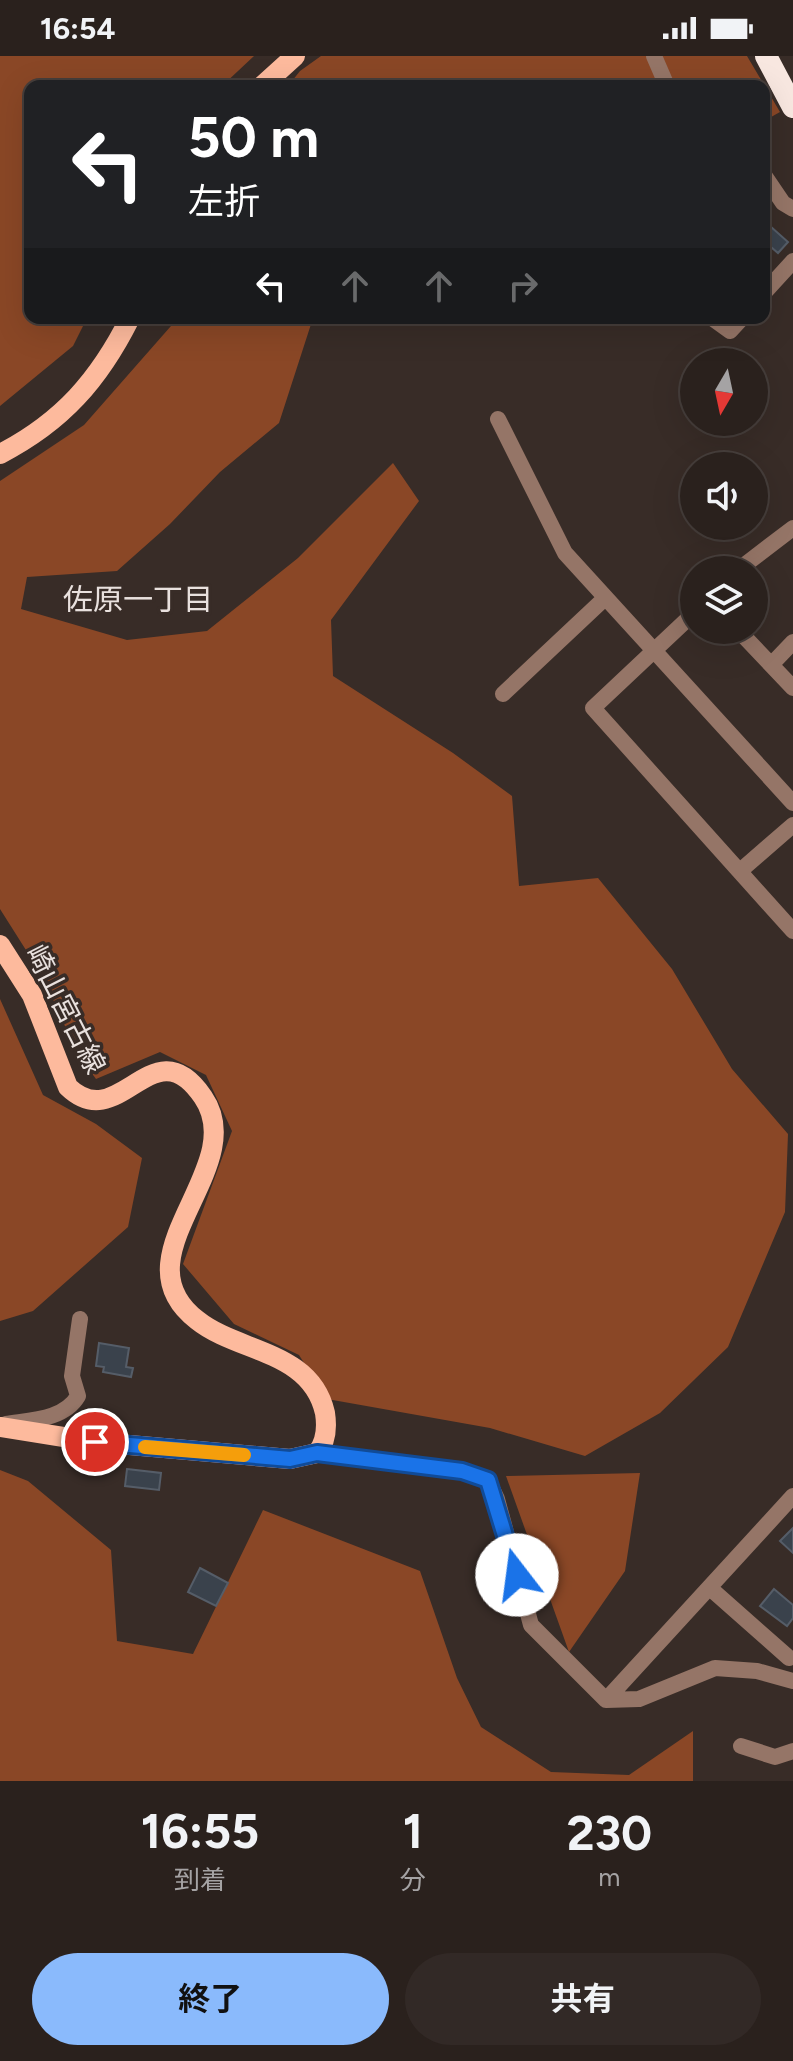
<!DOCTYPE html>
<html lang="ja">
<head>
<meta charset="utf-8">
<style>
  body { margin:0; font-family:Figtree,"Noto Sans JP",sans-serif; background:#322926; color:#f1f3f6; height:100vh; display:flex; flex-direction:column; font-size:30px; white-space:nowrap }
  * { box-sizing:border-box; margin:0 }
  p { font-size:26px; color:#a5a3a4 }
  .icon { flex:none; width:44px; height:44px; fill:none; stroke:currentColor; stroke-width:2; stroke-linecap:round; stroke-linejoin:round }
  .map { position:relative; height:1725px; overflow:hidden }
  .drawer { display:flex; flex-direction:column; background:#2a211d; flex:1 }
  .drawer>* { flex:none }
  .hud { position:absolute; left:24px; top:24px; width:746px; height:244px; border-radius:16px; box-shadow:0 8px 32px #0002,0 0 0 2px #463e3b; background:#202124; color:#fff; overflow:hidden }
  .needle { width:52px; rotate:189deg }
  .fabs { position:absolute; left:680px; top:292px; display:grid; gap:16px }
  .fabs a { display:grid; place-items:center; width:88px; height:88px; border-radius:50%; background:#2a211d; box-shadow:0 8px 32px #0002,0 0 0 2px #463e3b; font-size:40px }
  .pin { position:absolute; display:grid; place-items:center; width:68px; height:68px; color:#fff; margin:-34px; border:4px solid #fff; border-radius:50%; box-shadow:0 2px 8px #0007 }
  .me { position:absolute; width:88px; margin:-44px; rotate:345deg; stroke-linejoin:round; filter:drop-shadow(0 0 6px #0008) }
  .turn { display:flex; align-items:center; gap:28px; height:168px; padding:0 32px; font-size:36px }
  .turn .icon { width:104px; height:104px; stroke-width:2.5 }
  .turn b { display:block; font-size:56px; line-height:68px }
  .lanes { display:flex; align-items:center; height:76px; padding:0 32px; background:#0003; justify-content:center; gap:40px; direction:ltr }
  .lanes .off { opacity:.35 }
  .eta { display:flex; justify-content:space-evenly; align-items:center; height:136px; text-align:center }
  .eta b { font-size:48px; font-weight:700; line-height:56px }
  .action { display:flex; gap:16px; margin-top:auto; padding:16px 32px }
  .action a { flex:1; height:92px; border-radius:48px; background:#8abafc; color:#111; font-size:32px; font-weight:700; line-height:92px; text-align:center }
  .action a+a { background:#322926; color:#f1f3f6 }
  .status { display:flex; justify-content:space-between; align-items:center; height:56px; padding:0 40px; background:#2a211d; direction:ltr }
  .status svg { height:22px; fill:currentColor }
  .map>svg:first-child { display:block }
  .forest { fill:#8a4726 }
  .building { fill:#3a424c; stroke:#555d68; stroke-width:2 }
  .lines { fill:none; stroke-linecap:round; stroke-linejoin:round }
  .minor { stroke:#957567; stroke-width:16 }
  .major { stroke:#fdba9d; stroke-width:20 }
  .highway { stroke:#f8e7e0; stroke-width:22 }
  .route-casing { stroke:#114b97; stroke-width:20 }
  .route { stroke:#1a73e8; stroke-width:14 }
  .slow { stroke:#f59e0b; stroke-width:14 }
  .labels { text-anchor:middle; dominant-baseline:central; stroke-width:7; stroke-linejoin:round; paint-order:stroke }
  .street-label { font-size:28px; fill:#e9e1de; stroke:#382c27 }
  .neighbourhood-label { font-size:30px; fill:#e9e1de; stroke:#382c27 }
</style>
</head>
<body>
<div class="status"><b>16:54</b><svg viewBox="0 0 49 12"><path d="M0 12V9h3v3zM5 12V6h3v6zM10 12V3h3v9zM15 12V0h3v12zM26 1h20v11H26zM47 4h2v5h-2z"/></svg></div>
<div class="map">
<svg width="793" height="1725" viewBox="0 0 793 1725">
  <rect width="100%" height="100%" fill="#382c27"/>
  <path class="forest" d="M0,0h254l-32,30h-192v232h57l-14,28 -73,60z
    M321,0h426l33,56 -16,9v-35h-476l12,-15z
    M178,262h135l-34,105 -59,49 -50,52 -53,47 -90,6 -6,32 106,31 80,-9 91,-73 95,-95 26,38 -88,119 2,56 120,77 59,43 7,90 79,-8 74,91 60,100 56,65 -3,78 -57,135 -68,66 -75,43 -95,-28 -163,-29 -28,-44 -65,-31 -51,-60 49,-133 -26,-56 -46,-23 -64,27 -19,-26 -34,-76 -43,-68v-428l84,-56z
    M0,943l43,96 53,29 46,34 -14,69 -95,84 -33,10z
    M0,1414l28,11 83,69 6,91 76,13 70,-144 157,61 37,107 24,49 70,45 78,3 64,-44v50h-693z
    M640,1417l-15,98 -56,81 -63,-176z"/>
  <path class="building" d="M770,170l18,16 -10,11 -14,-12v-9z
    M99,1287l30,5 -3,19 7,1 -2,9 -28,-5 1,-5 -8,-1z
    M127,1413l34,4 -2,17 -34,-4z
    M793,1472v25l-13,-12z
    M200,1512l28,15 -12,23 -28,-14z
    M774,1533l19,16v13l-6,8 -27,-20z"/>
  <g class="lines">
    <path class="minor" d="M654,0l13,30
      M764,119l19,28 10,6
      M764,237l29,-32
      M712,262l18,13 12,-13
      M498,363l67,134 228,250
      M738,514l55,-42
      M694,557l-101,95 200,223
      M738,574l55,58
      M771,609l22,-23
      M503,638l101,-95
      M740,815l53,-46
      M6,1368c24,-4 58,-4 72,-28l-6,-20 8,-57
      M317,1397l145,18 26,9 9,19 34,126 75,75 33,-1 76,-31 42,3 36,10
      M711,1533l78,69
      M606,1644l187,-204
      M741,1690l34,11 18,-6"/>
    <path class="major" d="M262,30l33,-30
      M0,398c62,-32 99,-74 130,-136
      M0,889l32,50 36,92c52,50 85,-64 135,10 49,71 -89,159 -6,223 41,33 114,30 128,93 2,13 1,29 -8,40l-27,6 -195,-17 -95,-15"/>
    <path class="highway" d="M766,0l27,51"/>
  </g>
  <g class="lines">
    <g class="route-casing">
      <path id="route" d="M95,1386l195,17 27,-6 145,18 26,9 29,95"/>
    </g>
    <use href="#route" class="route"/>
    <path class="slow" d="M145,1391l99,8"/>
  </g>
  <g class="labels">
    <g class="street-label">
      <text transform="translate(66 953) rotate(63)">崎山宮古線</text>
    </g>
    <g class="neighbourhood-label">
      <text x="138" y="543">佐原一丁目</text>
    </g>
  </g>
</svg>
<div class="fabs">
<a><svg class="needle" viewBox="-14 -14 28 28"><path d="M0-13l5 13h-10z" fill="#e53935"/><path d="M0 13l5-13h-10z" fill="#a5a3a4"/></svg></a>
<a><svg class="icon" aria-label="sound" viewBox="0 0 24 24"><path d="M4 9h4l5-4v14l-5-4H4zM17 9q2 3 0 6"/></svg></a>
<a><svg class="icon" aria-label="layers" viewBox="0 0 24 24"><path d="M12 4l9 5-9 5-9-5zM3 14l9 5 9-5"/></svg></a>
</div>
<div class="pin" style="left:95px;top:1386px;background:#d93025"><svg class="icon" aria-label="arrive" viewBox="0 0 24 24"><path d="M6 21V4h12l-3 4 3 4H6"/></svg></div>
<svg class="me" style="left:517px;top:1519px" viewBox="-20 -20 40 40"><circle r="19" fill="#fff"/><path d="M0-13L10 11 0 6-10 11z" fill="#1a73e8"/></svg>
<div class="hud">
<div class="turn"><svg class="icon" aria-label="left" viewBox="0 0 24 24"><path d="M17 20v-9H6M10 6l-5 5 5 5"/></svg><div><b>50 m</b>左折</div></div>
<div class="lanes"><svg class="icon" aria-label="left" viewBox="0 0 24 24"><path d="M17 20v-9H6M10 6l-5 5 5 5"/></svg><svg class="icon off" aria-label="ahead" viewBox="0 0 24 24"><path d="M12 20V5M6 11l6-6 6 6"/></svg><svg class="icon off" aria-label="ahead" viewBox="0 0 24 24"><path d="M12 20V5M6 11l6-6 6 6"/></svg><svg class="icon off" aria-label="right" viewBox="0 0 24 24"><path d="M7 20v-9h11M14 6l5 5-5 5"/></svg></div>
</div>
</div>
<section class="drawer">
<div class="eta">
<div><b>16:55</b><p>到着</p></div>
<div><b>1</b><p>分</p></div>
<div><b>230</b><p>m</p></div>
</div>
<div class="action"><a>終了</a><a>共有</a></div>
</section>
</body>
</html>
